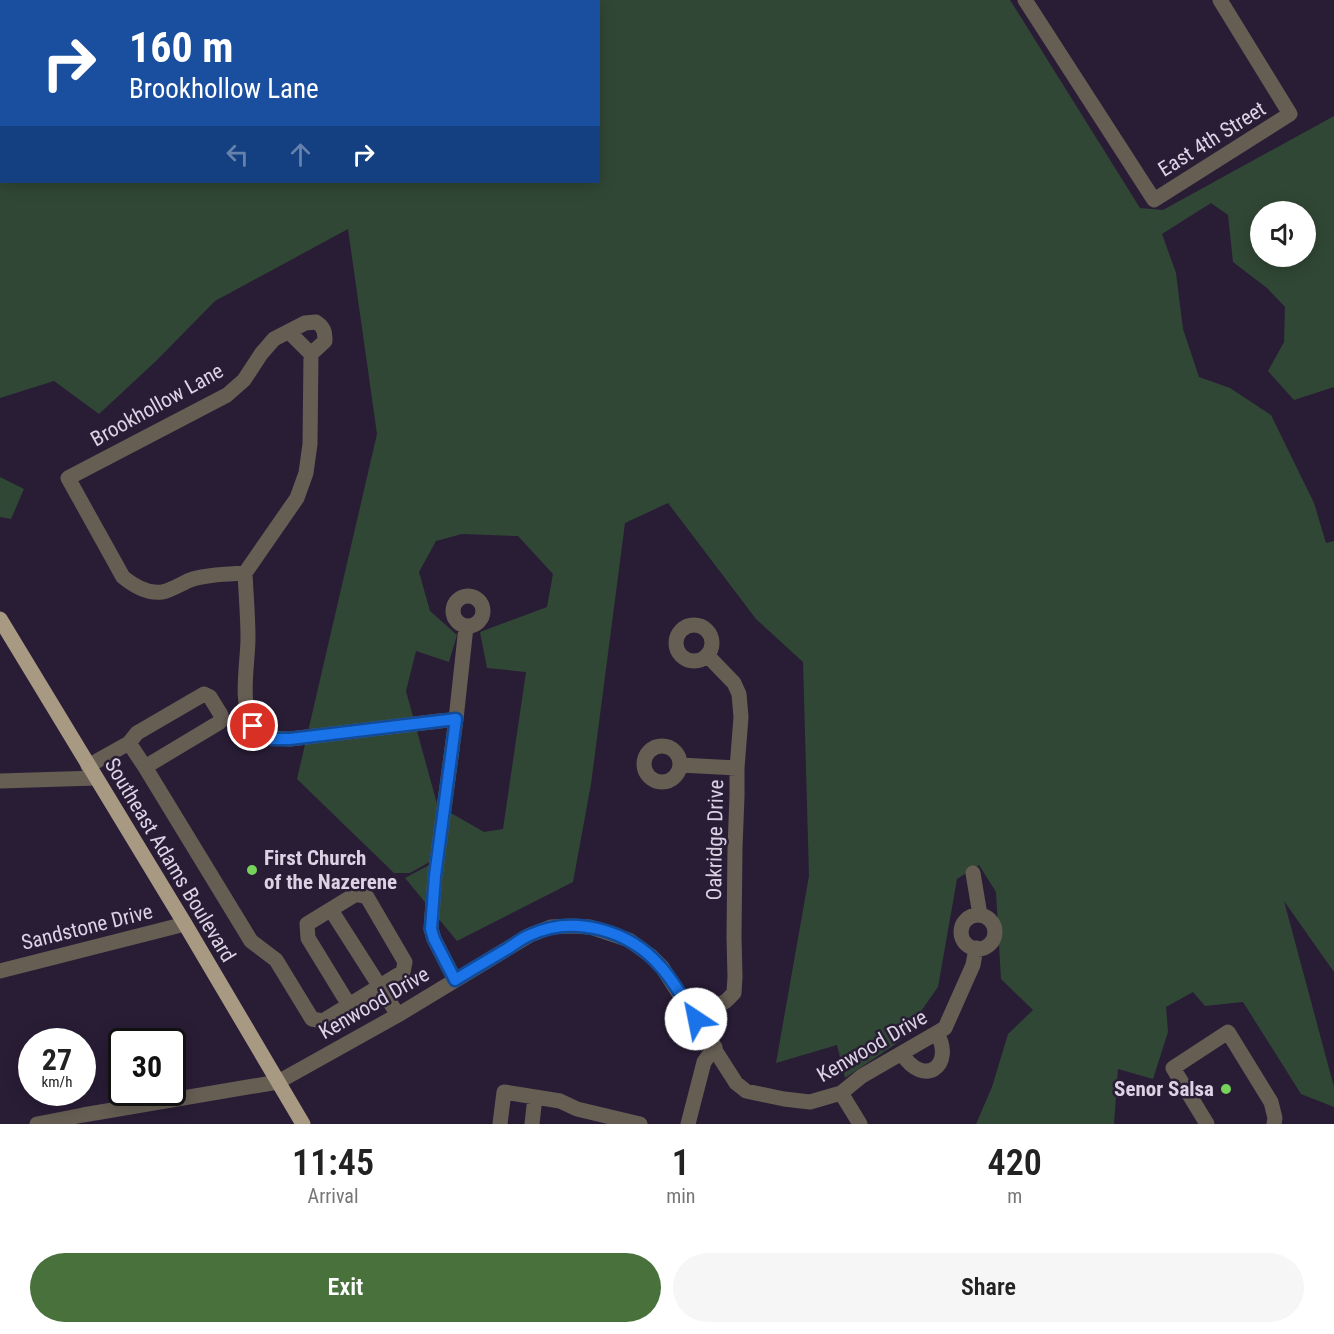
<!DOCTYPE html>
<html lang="en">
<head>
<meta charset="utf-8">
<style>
  body { margin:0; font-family:"Roboto Condensed",sans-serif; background:#f6f6f6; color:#222; height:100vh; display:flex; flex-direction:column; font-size:22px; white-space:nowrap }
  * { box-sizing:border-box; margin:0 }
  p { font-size:20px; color:#767676 }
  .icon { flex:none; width:33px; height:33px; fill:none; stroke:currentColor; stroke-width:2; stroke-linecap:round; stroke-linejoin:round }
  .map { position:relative; height:1124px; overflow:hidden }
  .side { display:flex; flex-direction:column; background:#fff; flex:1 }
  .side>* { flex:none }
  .top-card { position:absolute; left:0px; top:0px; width:600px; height:183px; box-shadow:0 3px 15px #0003; background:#1a4fa0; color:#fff; overflow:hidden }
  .fabs { position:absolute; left:1250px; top:201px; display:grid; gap:12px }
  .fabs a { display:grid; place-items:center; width:66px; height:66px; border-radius:50%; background:#fff; box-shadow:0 3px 15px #0003; font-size:30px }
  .speed { position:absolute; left:18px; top:1028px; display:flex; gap:12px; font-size:30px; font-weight:700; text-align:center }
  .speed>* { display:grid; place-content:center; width:78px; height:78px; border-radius:50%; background:#fff; box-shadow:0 3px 15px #0003; line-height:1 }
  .speed small { font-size:15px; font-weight:400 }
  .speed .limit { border:3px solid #111; border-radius:9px; background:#fff; color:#111 }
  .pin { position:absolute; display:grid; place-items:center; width:51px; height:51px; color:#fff; margin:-26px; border:3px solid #fff; border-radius:50%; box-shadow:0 2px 6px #0007 }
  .me { position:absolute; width:66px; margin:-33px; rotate:326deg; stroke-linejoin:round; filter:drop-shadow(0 0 4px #0008) }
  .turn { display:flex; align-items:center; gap:21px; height:126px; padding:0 30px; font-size:27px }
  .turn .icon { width:78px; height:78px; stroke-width:2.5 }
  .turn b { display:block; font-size:42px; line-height:51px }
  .lanes { display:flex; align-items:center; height:57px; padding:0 30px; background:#0003; justify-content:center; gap:30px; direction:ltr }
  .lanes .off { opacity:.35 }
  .eta { display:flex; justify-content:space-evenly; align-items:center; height:102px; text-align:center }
  .eta b { font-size:36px; font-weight:600; line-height:42px }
  .cta { display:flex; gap:12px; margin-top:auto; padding:12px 30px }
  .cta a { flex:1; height:69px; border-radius:36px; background:#48713b; color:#fff; font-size:24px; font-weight:600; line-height:69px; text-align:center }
  .cta a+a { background:#f6f6f6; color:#222 }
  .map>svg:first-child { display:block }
  .green { fill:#314735; fill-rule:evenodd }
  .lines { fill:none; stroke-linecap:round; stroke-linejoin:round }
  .minor { stroke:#665e53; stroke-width:15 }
  .major { stroke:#a89982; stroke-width:15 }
  .route-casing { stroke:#114b97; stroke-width:15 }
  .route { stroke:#1a73e8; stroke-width:10 }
  .poi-dot { fill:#76d25a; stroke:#291d36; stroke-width:2 }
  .labels { text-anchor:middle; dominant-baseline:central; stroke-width:5; stroke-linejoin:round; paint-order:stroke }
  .street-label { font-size:21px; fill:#dbd3e4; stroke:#291d36 }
  .poi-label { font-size:21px; font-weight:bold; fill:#dbd3e4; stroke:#291d36; text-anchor:start }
</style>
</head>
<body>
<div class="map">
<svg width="1334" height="1124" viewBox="0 0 1334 1124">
  <rect width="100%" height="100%" fill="#291d36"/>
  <path class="green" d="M457,0h553l130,208 23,2 171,-94v271l-40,13 -26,-29 16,-29 1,-35 -18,-19 -34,-26 -5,-47 -17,-12 -49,31 14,39 7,56 16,48 31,11 41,27 43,88 12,40 8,-2v431l-50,-71 50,186v20l-33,-13 -58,-92 -38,4 -12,-14 -27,15 2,25 -15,47 -35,-10 -4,55h-138l16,-37 16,-53 25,-24 -32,-31 -5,-87 -17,-27 -22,14 -19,108 -38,54 -55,37 -8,-33 -61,18 33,-187 -6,-214 -47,-43 -88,-116 -43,20 -34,261 -18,98 -116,59 -52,-63 39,-21v-48l40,23 19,-3 23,-157 -39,-4 -7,-36 67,-25 6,-33 -35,-38 -56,-2 -26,7 -17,31 11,39 27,24 -8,27 -33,-11 -10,40 36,131 -9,38 -23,13h-16l-97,-94 80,-345 -29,-205 -133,72 -59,60 -57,53 -45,-33 -54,17v-231h1l1,15h596v-180l-143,-1zM1260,212h45v44h-45z
    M0,477l24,12 -13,30 -11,-2z"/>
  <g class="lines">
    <path class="minor" d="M1025,0l129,200 136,-86 -70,-114
      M316,322c8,5 9,10 9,19l-14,13 -1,90 -4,29 -9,25 -52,75c-17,1 -35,1 -52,6 -10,3 -20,11 -31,13 -14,2 -28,-6 -39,-15l-55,-99 159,-83 17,-15 17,-26 13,-15 31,-16z
      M289,332l22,22
      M245,573c1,22 3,43 3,65 0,24 -9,67 5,87 9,13 24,14 37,14l166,-20
      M453 611a15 15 0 1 1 30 0a15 15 0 1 1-30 0Z
      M676 643a18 18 0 1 1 36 0a18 18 0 1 1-36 0Z
      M644 764a18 18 0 1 1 36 0a18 18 0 1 1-36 0Z
      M680,765l57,3
      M88,766l41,-23 8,-10 67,-39 6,3 11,18 -1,7 -75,45 -16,-24
      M145,767l106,174 25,19 36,59 11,2 80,-49 2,-10 -38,-65 -11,-3 -49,30 1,14 41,67
      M0,781l96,-3
      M973,873l7,42
      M331,910l67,105
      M961 932a17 17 0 1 1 34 0a17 17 0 1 1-34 0Z
      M0,971l185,-47
      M455,980l-21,-41 -3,-10 4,-53 21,-157 10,-92
      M696,1019l30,-18 8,-8 1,-16 -1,-40 1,-89 2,-52v-28l4,-51 -2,-23 -5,-11 -27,-28
      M902,1054c22,34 53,12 35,-21
      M841,1093l19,31
      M37,1124l46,-9 195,-33 120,-67 132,-80 21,-8 20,-1 19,1 39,13 22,16 11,11 74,116 10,8 38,8 26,3 31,-9 21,-17 83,-48 28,-63 3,-17
      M500,1124l4,-32 56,9 17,8 63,15
      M532,1124l3,-27
      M688,1124l16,-62 11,-15
      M1207,1124l-34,-56 55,-36 43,70 4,16 -1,6"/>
    <path class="major" d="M0,619l185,305 118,200"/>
  </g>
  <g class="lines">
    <g class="route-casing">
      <path id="route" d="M253,726l20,13h17l166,-20 -21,157 -4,53 3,10 21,41c18,-11 35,-21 52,-31 8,-5 15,-11 23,-14 44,-21 100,-4 130,31 14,15 25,36 36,53"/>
    </g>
    <use href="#route" class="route"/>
  </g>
  <g class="poi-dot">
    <circle cx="252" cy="870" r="6"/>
    <circle cx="1226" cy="1089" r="6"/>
  </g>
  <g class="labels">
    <g class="street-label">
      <text transform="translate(1212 139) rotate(-32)">East 4th Street</text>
      <text transform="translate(157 405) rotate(-29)">Brookhollow Lane</text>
      <text transform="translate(715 840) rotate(-89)">Oakridge Drive</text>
      <text transform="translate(170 860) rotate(59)">Southeast Adams Boulevard</text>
      <text transform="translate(87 927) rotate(-14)">Sandstone Drive</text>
      <text transform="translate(374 1003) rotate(-30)">Kenwood Drive</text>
      <text transform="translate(872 1046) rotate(-30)">Kenwood Drive</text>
    </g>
    <g class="poi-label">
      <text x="264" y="858">First Church<tspan x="264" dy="24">of the Nazerene</tspan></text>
      <text x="1214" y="1089" text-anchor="end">Senor Salsa</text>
    </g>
  </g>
</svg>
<div class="fabs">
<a><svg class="icon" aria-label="sound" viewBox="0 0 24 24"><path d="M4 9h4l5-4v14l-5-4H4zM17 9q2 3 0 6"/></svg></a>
</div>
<div class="speed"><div>27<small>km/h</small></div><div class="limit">30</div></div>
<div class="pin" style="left:253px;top:726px;background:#d93025"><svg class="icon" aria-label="arrive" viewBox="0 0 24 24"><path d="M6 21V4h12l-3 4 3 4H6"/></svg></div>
<svg class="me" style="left:696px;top:1019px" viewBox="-20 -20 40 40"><circle r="19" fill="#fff"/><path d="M0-13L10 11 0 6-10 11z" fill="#1a73e8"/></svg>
<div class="top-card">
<div class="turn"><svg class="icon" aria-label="right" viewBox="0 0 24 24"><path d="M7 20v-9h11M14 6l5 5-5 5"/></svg><div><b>160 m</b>Brookhollow Lane</div></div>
<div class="lanes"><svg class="icon off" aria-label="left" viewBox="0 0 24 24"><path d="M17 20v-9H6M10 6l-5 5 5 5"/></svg><svg class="icon off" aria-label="ahead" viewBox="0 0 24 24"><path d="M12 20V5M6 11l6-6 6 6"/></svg><svg class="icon" aria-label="right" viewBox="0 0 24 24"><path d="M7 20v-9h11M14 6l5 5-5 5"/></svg></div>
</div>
</div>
<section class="side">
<div class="eta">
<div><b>11:45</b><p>Arrival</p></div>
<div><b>1</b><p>min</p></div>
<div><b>420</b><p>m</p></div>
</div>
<div class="cta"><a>Exit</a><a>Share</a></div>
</section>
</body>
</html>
